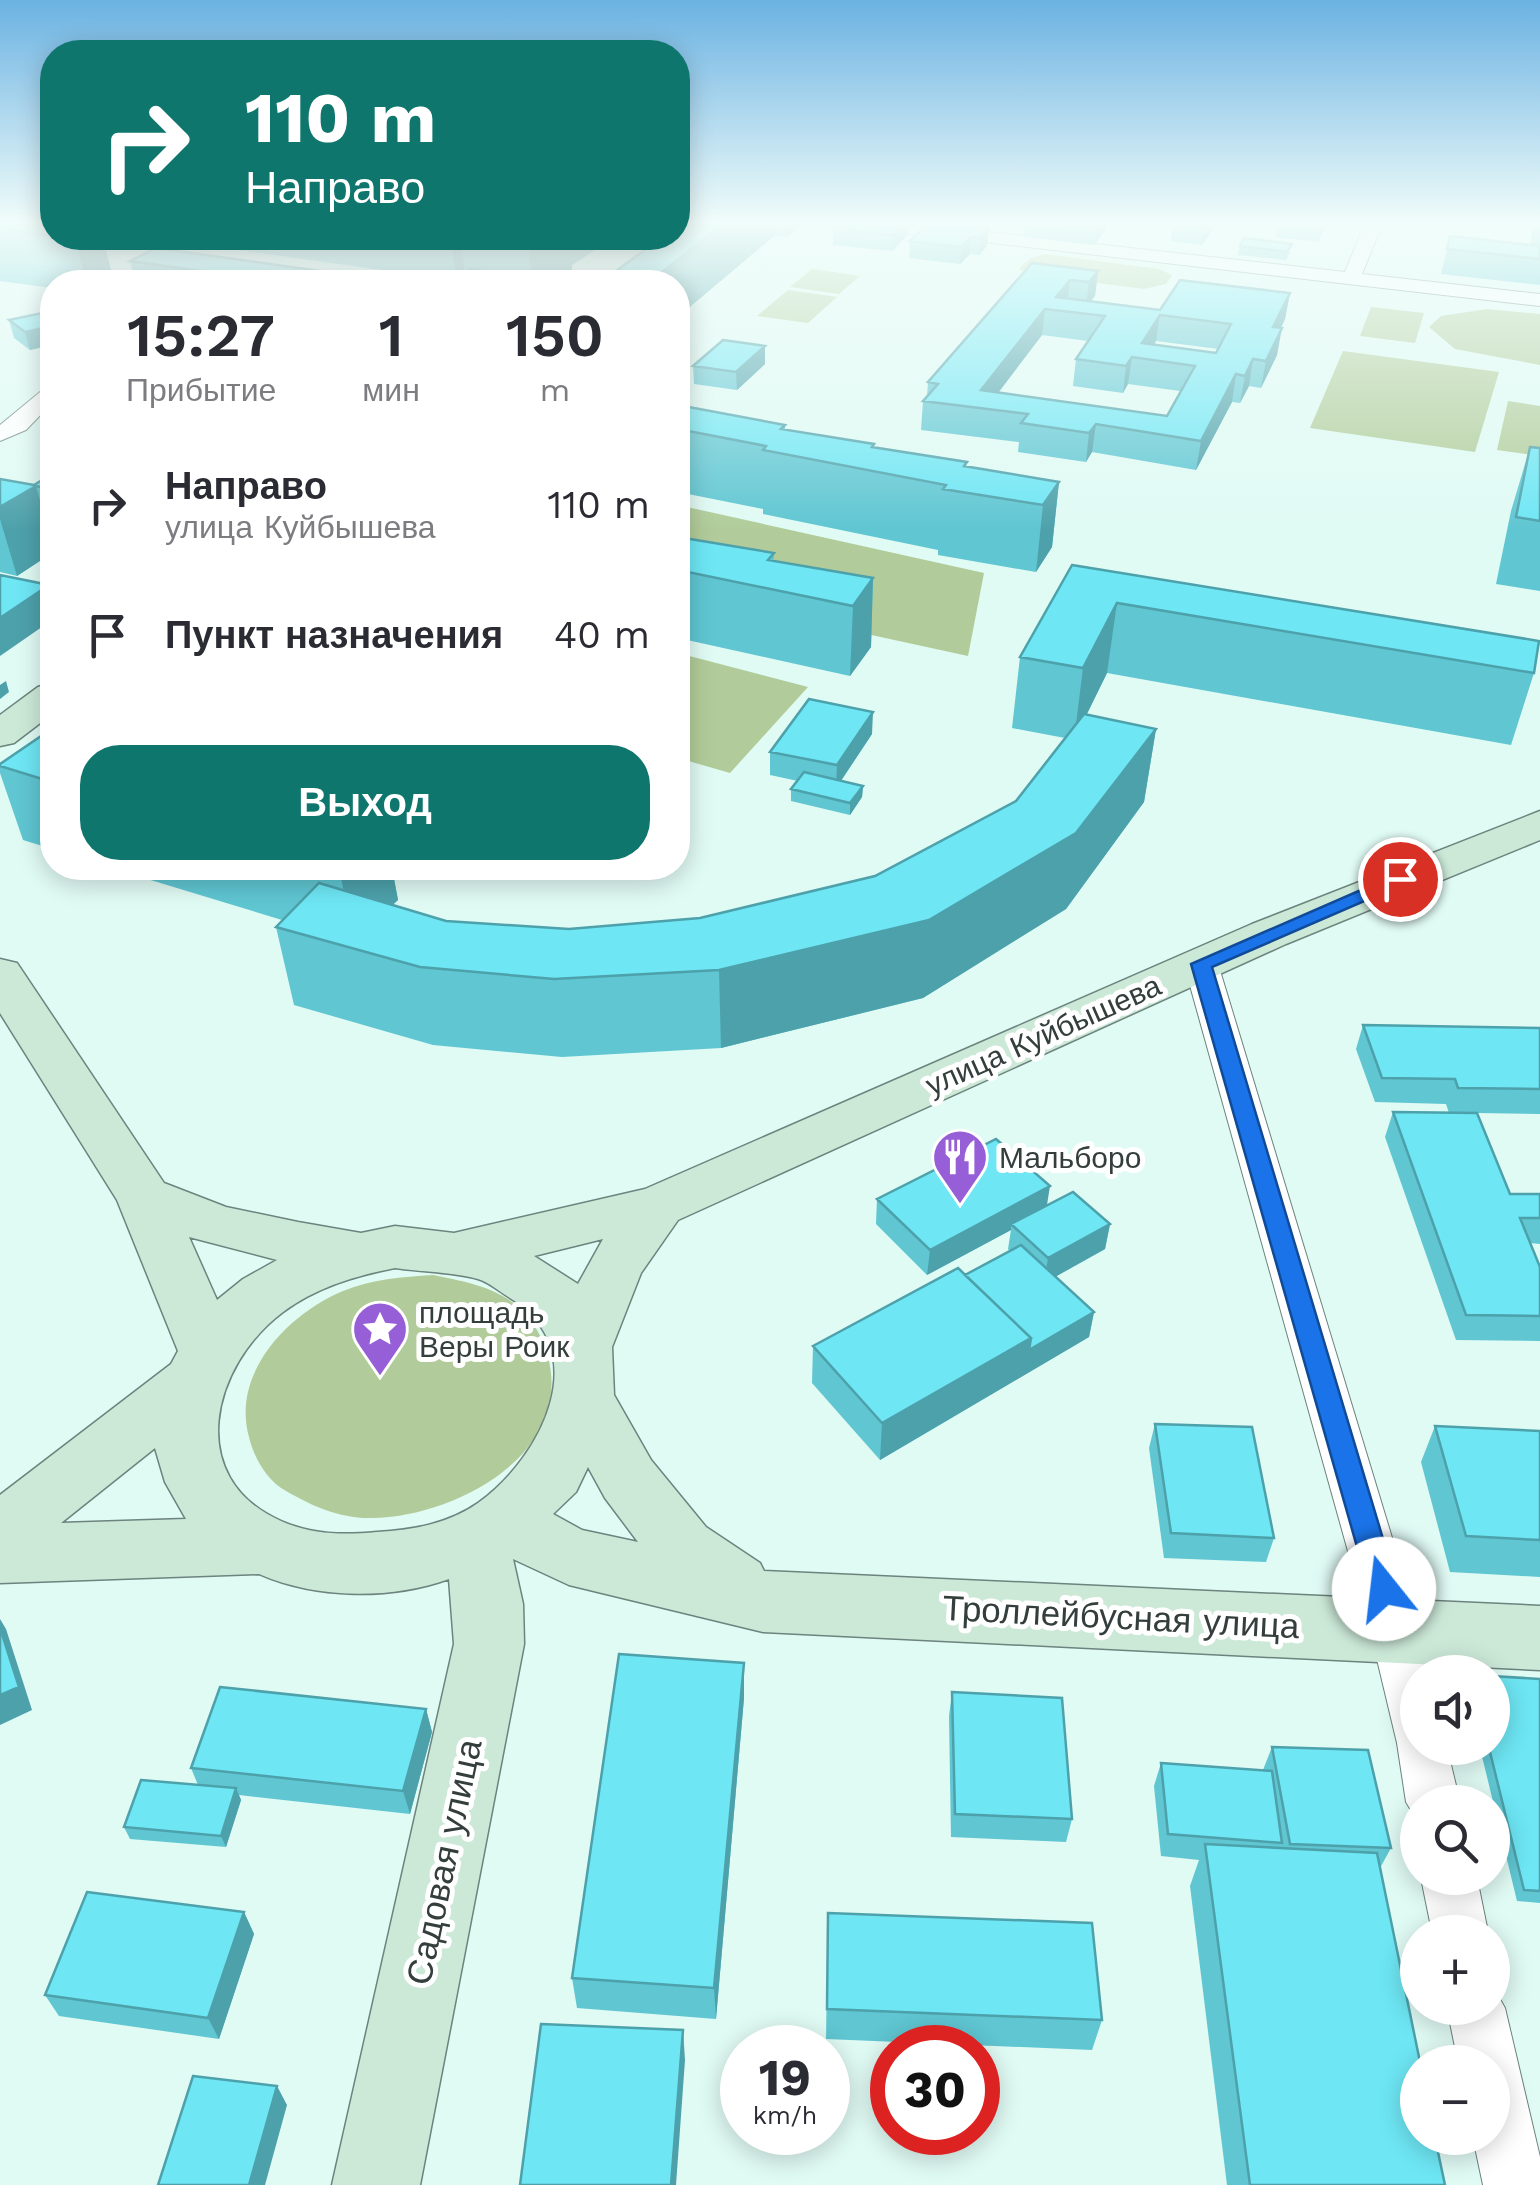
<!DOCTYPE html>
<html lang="ru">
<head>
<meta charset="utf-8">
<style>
  body { margin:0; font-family:"Work Sans",sans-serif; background:#f2f2f3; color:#2b2b33; height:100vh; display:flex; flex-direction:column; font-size:38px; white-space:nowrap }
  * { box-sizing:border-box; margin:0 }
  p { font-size:32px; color:#7c7c81 }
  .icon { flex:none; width:55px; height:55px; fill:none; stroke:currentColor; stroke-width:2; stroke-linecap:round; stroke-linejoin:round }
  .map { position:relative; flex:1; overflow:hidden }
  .drawer { position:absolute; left:40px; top:270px; width:650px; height:610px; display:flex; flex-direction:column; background:#fff; border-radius:40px; box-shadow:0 5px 25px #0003 }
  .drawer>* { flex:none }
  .hud { position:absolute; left:40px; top:40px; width:650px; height:210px; border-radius:40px; box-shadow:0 5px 25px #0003; background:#0f766e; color:#fff; overflow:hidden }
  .controls { position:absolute; left:1400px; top:1655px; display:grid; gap:20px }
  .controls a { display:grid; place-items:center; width:110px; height:110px; border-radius:50%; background:#fff; box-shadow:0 5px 25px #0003; font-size:50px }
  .speed { position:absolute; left:720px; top:2025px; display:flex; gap:20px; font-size:50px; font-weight:700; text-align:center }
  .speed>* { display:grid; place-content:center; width:130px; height:130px; border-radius:50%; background:#fff; box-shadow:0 5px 25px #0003; line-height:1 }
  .speed small { font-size:25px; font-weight:400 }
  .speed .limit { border:15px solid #d22; background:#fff; color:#111 }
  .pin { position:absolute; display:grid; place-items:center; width:85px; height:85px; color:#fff; margin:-42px; border:5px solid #fff; border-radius:50%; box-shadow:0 2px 10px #0007 }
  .me { position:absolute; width:110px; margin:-55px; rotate:344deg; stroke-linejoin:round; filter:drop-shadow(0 0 8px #0008) }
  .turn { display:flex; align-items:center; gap:35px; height:210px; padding:0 40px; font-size:45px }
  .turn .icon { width:130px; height:130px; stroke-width:2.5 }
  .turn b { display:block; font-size:70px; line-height:85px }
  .eta { display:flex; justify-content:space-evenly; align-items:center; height:170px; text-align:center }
  .eta b { font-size:60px; font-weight:600; line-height:70px }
  .primary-button { display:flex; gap:20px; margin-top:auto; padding:20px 40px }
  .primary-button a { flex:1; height:115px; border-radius:40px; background:#0f766e; color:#fff; font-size:40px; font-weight:600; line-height:115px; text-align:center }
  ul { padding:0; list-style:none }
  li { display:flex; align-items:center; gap:30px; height:130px; padding:0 40px }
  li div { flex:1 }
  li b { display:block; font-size:38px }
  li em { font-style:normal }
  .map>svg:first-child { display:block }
  .green { fill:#b1cc9a }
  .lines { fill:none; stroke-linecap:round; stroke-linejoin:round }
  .minor-casing { stroke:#6c837e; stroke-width:2 }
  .secondary-casing { stroke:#6c837e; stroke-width:3 }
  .minor { fill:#fff; fill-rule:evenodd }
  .secondary { fill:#cce9d8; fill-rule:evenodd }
  .wall { fill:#5fc6d2; fill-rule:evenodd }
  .shaded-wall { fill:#4da1ab }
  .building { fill:#6ee6f4; stroke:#4da1ab; stroke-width:2.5; fill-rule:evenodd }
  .route { fill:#1a73e8; stroke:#114b97; stroke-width:2.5 }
  .labels { text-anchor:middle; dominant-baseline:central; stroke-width:10; stroke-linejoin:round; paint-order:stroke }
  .street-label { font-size:30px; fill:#343e3c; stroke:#fff }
  .poi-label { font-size:30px; fill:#343e3c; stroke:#fff; text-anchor:start }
  .near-street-label { font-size:35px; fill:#343e3c; stroke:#fff }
</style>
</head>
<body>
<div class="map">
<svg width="1540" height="2185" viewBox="0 0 1540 2185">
  <rect width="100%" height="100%" fill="#e0faf4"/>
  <path class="green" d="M1045,254l114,15 13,6 -6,9 -22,5 -115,-15 -10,-5 12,-11z
    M812,269l48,7 -21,18 -49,-7z
    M788,290l49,7 -29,26 -51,-7z
    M1371,307l53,6 -9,30 -55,-7z
    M1487,309l53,5v51l-85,-16 -26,-22 12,-11z
    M1343,351l156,21 -24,80 -165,-24z
    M1508,401l32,5v50l-43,-6z
    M678,505l306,68 -16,83 -184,-40 -106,-31z
    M678,653l130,34 -78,86 -52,-15z
    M433,1275c28,6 61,11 84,31 16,13 26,32 31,51 26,98 -95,160 -176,161 -31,1 -60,-12 -86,-27 -19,-10 -32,-33 -37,-54 -18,-64 39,-123 94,-146 29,-12 59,-14 90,-16z"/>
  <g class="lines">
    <g class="minor-casing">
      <path id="minor" d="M870,225h55l420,47 19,-47h18l-20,49 178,20v12l-661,-76z
        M167,238h18l-38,44h-18z
        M52,386v17l-26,27 -26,11v-16l45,-37z
        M1201,953l12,3 5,8 202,666 10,42h-12v76h29l13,54h-42v20l-12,-20 -9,-59 -27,-113 -186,-666 5,-8z
        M1421,1878h56l11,54h-56z
        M1492,1985l13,23 35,149v28h-57l-10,-47h19v-76h-34l-11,-54h45z"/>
    </g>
    <g class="secondary-casing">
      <path id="secondary" d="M52,683v31l-38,29 -14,3v-31l38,-28z
        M1540,811v29l-254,104 -608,276 -37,53 -29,74 2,48 37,65 55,67 54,36 4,8 776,35v64l-777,-38 -194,-47 -56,-26 10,45 1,40 -104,541h-88l122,-541 -5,-65c-59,21 -133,20 -190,-5l-259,9v-88l171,-131 7,-13 -61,-151 -117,-187v-54l17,4 147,220 62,24 72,15 63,11 34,-7 59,7 191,-44 607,-265zM189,1237l88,23 -34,19 -26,21zM603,1239l-25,45 -44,-28zM395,1268c27,4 57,4 83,11 11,3 22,13 32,19 86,53 32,159 -32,205 -30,21 -66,27 -101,29 -34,3 -64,3 -96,-11 -98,-43 -69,-156 2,-209 34,-25 72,-36 112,-44zM155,1448l10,34 21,37 -125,4zM588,1467l17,31 33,44 -56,-12 -29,-16 23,-22z"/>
    </g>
    <use href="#minor" class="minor"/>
    <use href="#secondary" class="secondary"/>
  </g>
  <path class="wall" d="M0,225h52v13h51l10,41 -6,3h-55v6l-52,-7z
    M678,225h124l-15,12z
    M1025,225h82v3l-13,17 -70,-8z
    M1173,225h43l-14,20 -31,-4z
    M1277,225h49l-8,17 -43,-5z
    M1532,225h8v60l-99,-11 9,-38 81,9z
    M833,228l75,7 -16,16 -59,-6z
    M989,229l-2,17 -8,9 -9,-1 -10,10 -51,-6 1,-17z
    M202,238h411l-41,27v9l-12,8h-111l4,-2 -250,-35z
    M1240,246l50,6 -4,8 -48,-5z
    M130,261l233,21h-228z
    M1032,263l66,8 -3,25 -4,5 69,9 130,-17 -5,26 -4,9 -4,27 -16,33 -12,-2 -9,17 -8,-1 -36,68 -104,-18 -6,10 -68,-10 1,-10 -98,-12 2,-29 4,-5 1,-14zM1042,335l46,6 -12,18 -3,27 50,7 5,-9 52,7 -13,25 -169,-24zM1156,341l62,8 -2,4 -62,-8z
    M52,311v34l-22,5 -16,-12 -5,-18z
    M765,346v18l-28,26 -43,-6 -1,-18z
    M678,405l107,20v5l89,18 93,14 -1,5 93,15 -7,65 -16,25 -98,-17v-5l-175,-36v-5l-85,-17z
    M1530,447l10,1v143l-44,-7 15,-73z
    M52,474v79l-35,23 -17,-4v-93l34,6z
    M678,537l96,16v8l99,17 -2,69 -21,29 -172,-38z
    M1072,565l462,108 -23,72 -404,-72 -20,41 69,15 -12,73 -78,107 -143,89 -202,50 -159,9 -129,-12 -139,-40 -18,-78 6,-7 -171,-52h281l6,32 -6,5 54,16 123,8 131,-11 175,-42 141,-75 49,-63 -53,-10 8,-71z
    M52,731v118l-29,-9 -23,-67v-9z
    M872,734l-31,47 22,5 -1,11 -12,18 -59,-14v-12l7,-8 -28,-6v-23z
    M1363,1025l177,3v86l-63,-1 33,81h30v50l-10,-1 10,24v74l-84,-1 -71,-203 8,-25 56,1 -3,-9 -71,-2 -19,-53z
    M877,1199l170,7 63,18 -5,25 -50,28 39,35 -5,25 -209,123 -68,-77 1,-37 152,-71 45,-24 -2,-2 3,-19 -84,45 -51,-51z
    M1155,1424l119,114 -8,24 -102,-4 -15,-110z
    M1435,1426l105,5v146l-90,-5 -29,-110z
    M1540,1679v224l-23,-2 -37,-153h12z
    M952,1692l120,127 -6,23 -115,-5 -2,-121z
    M744,1698l-28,321 -139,-11 -5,-30z
    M426,1709l6,23 -22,82 -171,-19 2,5 -15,47 -96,-8 -6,-12 74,-42 -7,-17z
    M1272,1747l119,101 -11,20 65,317h-218l-37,-299 9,-26 -38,-4 -7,-70 7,-23 102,7z
    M244,1912l10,22 -35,105 -160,-23 -14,-21z
    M828,1913l274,107 -10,30 -266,-11z"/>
  <path class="shaded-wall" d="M722,225h52v11l-96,81v-35h-29z
    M788,225h14l-15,12z
    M903,225h6l-1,10 -16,16 1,-16z
    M1099,225h8v3l-13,17 2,-17z
    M1207,225h9l-14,20 2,-17z
    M1322,225h4l-8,17z
    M989,229l-2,17 -8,9 1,-17z
    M971,237l-1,17 -10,10 1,-17z
    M75,238h28l10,41 -6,3h-21z
    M451,238h10l4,36 -9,6z
    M538,238h75l-41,27v9l-12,8h-37l8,-5 -3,-37z
    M1098,271l-3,25 -9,11 3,-25z
    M1070,280l-3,25 -11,-8z
    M1290,293l-5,26 -17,34 5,-26z
    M1045,309l-3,26 -56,74 -5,-19z
    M1160,315l-4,26 -11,18 -3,-16z
    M52,326v19l-22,5 -5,-18z
    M1282,328l-5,27 -16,33 5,-27z
    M765,346v18l-28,26 -1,-18z
    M1132,357l-4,27 -5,9 3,-27z
    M1253,359l-4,27 -9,17 5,-27z
    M1236,374l-4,28 -36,68 5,-29z
    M1096,424l-4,28 -6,10 3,-29z
    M1059,482l-7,65 -16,25 7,-67z
    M36,486l16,57v10l-35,23 -17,-57v-12z
    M873,578l-2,69 -21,29 3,-70z
    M49,585l3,14v21l-52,36v-38z
    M1117,603l-10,70 -33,67 9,-72z
    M6,681l3,11 -9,7v-14z
    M873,712l-1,22 -36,54 1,-23z
    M1156,729l-12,73 -78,107 -143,89 -202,50 -2,-78z
    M863,786l-1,11 -12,18v-12z
    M339,868h53l6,32 -44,42z
    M1050,1186l-4,25 -35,13v6l-84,45 3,-25z
    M1110,1224l-5,25 -61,34 4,-25z
    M1094,1312l-5,25 -209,123 2,-37 149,-85z
    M0,1619l6,10 26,81 -32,15z
    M744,1663v35l-28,321 -2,-31z
    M426,1709l6,23 -22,82 -7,-23z
    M236,1788l5,12 -15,47 -5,-11z
    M244,1912l10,22 -35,105 -11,-21z
    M683,2030l2,30 -9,125h-5z
    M277,2086l10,19 -22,80h-16z"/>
  <path class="building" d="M0,225h52v10l-52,-6z
    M678,225h44l-73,57h-48l60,-44h17z
    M837,225h66l-10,10 -60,-7z
    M926,225h26l37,4 -9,9 -9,-1 -10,10 -51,-6z
    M1069,225h30l-3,3z
    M1178,225h29l-3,3z
    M1450,236l90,10v13l-93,-10z
    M507,238h31l-10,2z
    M570,238h17l-16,11z
    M1244,238l48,6 -5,8 -47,-6z
    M156,248l207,29 -10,5h-73l-150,-21z
    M1032,263l66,8 -9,11 -19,-2 -14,17 104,13 20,-30 110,13 -17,34 9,1 -16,33 -13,-2 -8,17 -9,-2 -35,67 -105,-17 -7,9 -68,-10 7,-9 -105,-13 15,-17 -10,-2zM1045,309l60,7 -29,43 50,7 6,-9 63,9 -28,50 -186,-26zM1160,315l71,9 -15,29 -74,-10z
    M470,269l61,8 -8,5h-74z
    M52,311v15l-27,6 -16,-12z
    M723,340l42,6 -29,26 -43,-6z
    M678,405l107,20 -4,4 93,15 -2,3 95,15 -3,4 95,16 -16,23 -100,-16 3,-4 -183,-35 3,-4 -88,-17z
    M1530,447l10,1v73l-24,-4z
    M52,474v15l-16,-3 -36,21v-28l34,6z
    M678,537l96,16 -6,7 105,18 -20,28 -175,-36z
    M1072,565l467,76 -5,32 -417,-70 -34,65 -63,-11z
    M0,575l49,10 -49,33z
    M809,699l64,13 -36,53 -67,-13z
    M1084,714l72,15 -80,104 -147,87 -210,50 -165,9 -134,-12 -144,-40 43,-44 127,38 123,8 131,-11 175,-42 141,-75z
    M50,730l2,1v51l-52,-16v-2z
    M804,772l59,14 -13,17 -59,-14z
    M1363,1025l177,3v61l-82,-1 -3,-9 -73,-1z
    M1393,1112l84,1 33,81h30v24h-20l20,49v49l-74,-1z
    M996,1139l54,47 -120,64 -53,-51z
    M1073,1192l37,32 -62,34 -37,-34z
    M1021,1245l73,67 -65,38 2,-12 -66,-63z
    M958,1268l73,70 -149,85 -69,-77z
    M1155,1424l97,3 22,111 -103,-5z
    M1435,1426l105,5v109l-74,-4z
    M0,1628l19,59 -19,8z
    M619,1654l125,9 -30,325 -142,-10z
    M1492,1676l48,3v212l-16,-1 -35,-142h3z
    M220,1687l206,22 -23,82 -212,-23z
    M952,1692l110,6 10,121 -117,-5z
    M1272,1747l96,3 23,98 -101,-4z
    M1161,1763l111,8 10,72 -114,-9z
    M141,1780l95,8 -15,48 -97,-9z
    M1205,1844l172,9 43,209h-2v76h17l10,47h-195z
    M87,1892l157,20 -36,106 -163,-23z
    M828,1913l264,10 10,97 -275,-11z
    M541,2024l142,6 -12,155h-151z
    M193,2076l84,10 -28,99h-91z"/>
  <linearGradient id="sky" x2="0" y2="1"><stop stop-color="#6bb2e2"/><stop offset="0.42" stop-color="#f1fdfa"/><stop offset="1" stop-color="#f1fdfa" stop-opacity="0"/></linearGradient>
  <rect width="1540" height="531" fill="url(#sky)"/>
  <path class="route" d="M1400,873l9,6 -3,4 -194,84 186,622 -4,9 -10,4 -11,-4 -4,-9 -178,-625z"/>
  <defs>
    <g id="restaurant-pin" transform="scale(2.875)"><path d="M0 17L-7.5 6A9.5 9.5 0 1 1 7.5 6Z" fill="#965ed7" stroke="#fff"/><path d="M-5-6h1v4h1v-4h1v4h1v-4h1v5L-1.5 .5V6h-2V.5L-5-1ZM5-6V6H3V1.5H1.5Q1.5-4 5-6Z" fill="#fff"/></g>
    <g id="sight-pin" transform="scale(2.875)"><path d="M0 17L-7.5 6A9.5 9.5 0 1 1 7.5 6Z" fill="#965ed7" stroke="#fff"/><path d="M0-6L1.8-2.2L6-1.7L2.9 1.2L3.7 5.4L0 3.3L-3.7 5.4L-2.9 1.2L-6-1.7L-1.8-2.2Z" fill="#fff"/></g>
  </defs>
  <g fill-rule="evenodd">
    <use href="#restaurant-pin" x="960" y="1157"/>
    <use href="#sight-pin" x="380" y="1329"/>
  </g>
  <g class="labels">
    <g class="street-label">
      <text transform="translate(1043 1035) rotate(-24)">улица Куйбышева</text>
    </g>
    <g class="poi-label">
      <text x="999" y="1157">Мальборо</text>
      <text x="419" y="1312">площадь<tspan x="419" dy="34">Веры Роик</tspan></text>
    </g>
    <g class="near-street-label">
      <text transform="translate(1121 1617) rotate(3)">Троллейбусная улица</text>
      <text transform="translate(444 1862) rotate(-78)">Садовая улица</text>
    </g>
  </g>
</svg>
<div class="controls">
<a><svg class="icon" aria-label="sound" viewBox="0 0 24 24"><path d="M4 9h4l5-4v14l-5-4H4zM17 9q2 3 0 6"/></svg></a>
<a><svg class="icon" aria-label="search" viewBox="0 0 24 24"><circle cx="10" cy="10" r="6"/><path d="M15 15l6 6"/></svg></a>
<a>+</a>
<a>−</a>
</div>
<div class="speed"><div>19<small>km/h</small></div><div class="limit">30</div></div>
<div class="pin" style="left:1400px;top:879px;background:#d93025"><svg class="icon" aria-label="arrive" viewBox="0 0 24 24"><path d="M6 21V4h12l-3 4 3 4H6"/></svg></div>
<svg class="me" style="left:1384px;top:1589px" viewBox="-20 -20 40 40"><circle r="19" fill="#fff"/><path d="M0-13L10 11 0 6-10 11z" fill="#1a73e8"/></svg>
<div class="hud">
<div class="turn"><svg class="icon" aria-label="right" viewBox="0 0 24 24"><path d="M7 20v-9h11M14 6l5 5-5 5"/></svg><div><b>110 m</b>Направо</div></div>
</div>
<section class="drawer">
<div class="eta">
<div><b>15:27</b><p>Прибытие</p></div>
<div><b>1</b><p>мин</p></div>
<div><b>150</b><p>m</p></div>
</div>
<ul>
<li><svg class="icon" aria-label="right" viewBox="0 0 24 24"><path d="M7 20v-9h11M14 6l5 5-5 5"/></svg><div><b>Направо</b><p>улица Куйбышева</p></div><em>110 m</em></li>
<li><svg class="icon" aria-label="arrive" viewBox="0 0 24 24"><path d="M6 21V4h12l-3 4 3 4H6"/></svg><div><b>Пункт назначения</b></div><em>40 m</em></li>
</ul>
<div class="primary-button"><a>Выход</a></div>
</section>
</div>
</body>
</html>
